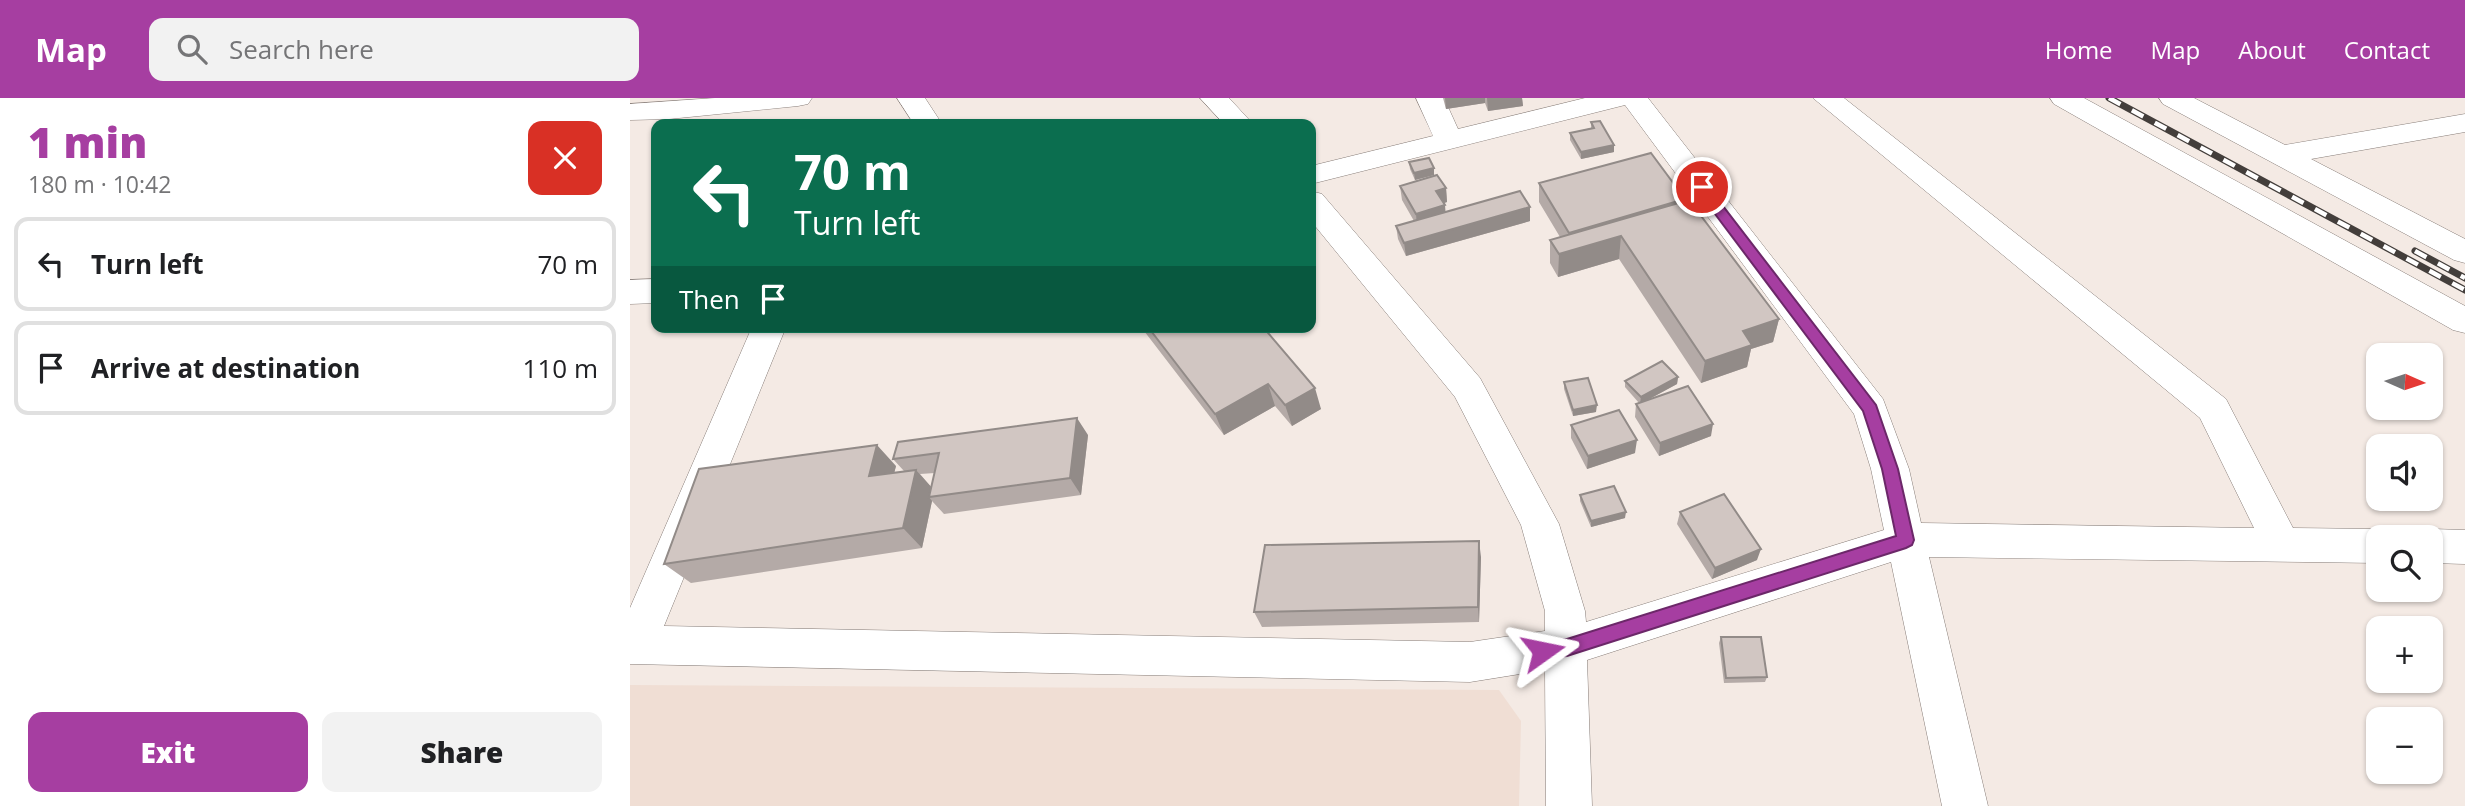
<!DOCTYPE html>
<html lang="en">
<head>
<meta charset="utf-8">
<style>
  body { margin:0; font-family:"Open Sans",sans-serif; background:#f2f2f2; color:#202124; height:100vh; display:flex; flex-direction:column; font-size:26px; white-space:nowrap }
  * { box-sizing:border-box; margin:0 }
  p { font-size:23px; color:#757577 }
  .icon { flex:none; width:38px; height:38px; fill:none; stroke:currentColor; stroke-width:2; stroke-linecap:round; stroke-linejoin:round }
  .map { position:relative; flex:1; overflow:hidden }
  .details { display:flex; flex-direction:column; background:#fff; width:630px }
  .details>* { flex:none }
  .guide { position:absolute; left:21px; top:21px; width:665px; height:214px; border-radius:14px; box-shadow:0 2px 5px #0004; background:#0b6e4f; color:#fff; overflow:hidden }
  .needle { width:46px; rotate:93deg }
  .controls { position:absolute; left:1736px; top:245px; display:grid; gap:14px }
  .controls a { display:grid; place-items:center; width:77px; height:77px; border-radius:14px; background:#fff; box-shadow:0 2px 5px #0004; font-size:35px }
  .pin { position:absolute; display:grid; place-items:center; width:60px; height:60px; color:#fff; margin:-30px; border:4px solid #fff; border-radius:50%; box-shadow:0 2px 7px #0007 }
  .me { position:absolute; width:77px; margin:-38px; rotate:78deg; stroke-linejoin:round; filter:drop-shadow(0 0 5px #0008) }
  .turn { display:flex; align-items:center; gap:24px; height:147px; padding:0 28px; font-size:32px }
  .turn .icon { width:91px; height:91px; stroke-width:2.5 }
  .turn b { display:block; font-size:49px; line-height:60px }
  .then { display:flex; align-items:center; height:66px; padding:0 28px; background:#0003; gap:14px; font-size:26px }
  .round { display:grid; place-items:center; flex:none; width:74px; height:74px; border-radius:14px; background:#f2f2f2 }
  .headline { display:flex; align-items:center; justify-content:space-between; height:119px; padding:0 28px }
  h1 { font-size:42px; font-weight:800; line-height:52px; color:#a63ea1 }
  .button { display:flex; gap:14px; margin-top:auto; padding:14px 28px }
  .button a { flex:1; height:80px; border-radius:14px; background:#a63ea1; color:#fff; font-size:28px; font-weight:800; line-height:80px; text-align:center }
  .button a+a { background:#f2f2f2; color:#202124 }
  ul { padding:0; list-style:none }
  li { display:flex; align-items:center; gap:21px; height:94px; margin:0 14px 10px; padding:0 14px; border:4px solid #e0e0e0; border-radius:14px }
  li div { flex:1 }
  li b { display:block; font-size:26px }
  li em { font-style:normal }
  header { display:flex; align-items:center; gap:42px; box-sizing:border-box; height:98px; padding:0 35px; background:#a63ea1; color:#fff }
  header strong { font-size:33px }
  nav { display:flex; gap:38px; margin-inline-start:auto; font-size:24px }
  .search { width:490px; height:63px; background:#f2f2f2; display:flex; align-items:center; gap:18px; box-sizing:border-box; padding:0 24px; border-radius:14px; color:#757577; font-size:26px }
  main { display:flex; flex:1; min-height:0 }
  .map>svg:first-child { display:block }
  .built { fill:#f0ded4 }
  .lines { fill:none; stroke-linecap:round; stroke-linejoin:round }
  .minor-casing { stroke:#877d78; stroke-width:1 }
  .minor { fill:#fff; fill-rule:evenodd }
  .rail-casing { stroke:#433e3b; stroke-width:7 }
  .rail { stroke:#fff; stroke-width:4.5; stroke-dasharray:13; stroke-linecap:butt }
  .wall { fill:#b4aaa7; fill-rule:evenodd }
  .shaded-wall { fill:#928b88 }
  .building { fill:#d1c6c2; stroke:#928b88; stroke-width:2 }
  .route { fill:#a63ea1; stroke:#6c2869; stroke-width:2 }
</style>
</head>
<body>
<header>
<strong>Map</strong>
<div class="search"><svg class="icon" aria-label="search" viewBox="0 0 24 24"><circle cx="10" cy="10" r="6"/><path d="M15 15l6 6"/></svg>Search here</div>
<nav><a>Home</a><a>Map</a><a>About</a><a>Contact</a></nav>
</header>
<main>
<section class="details">
<div class="headline"><div><h1>1 min</h1><p>180 m · 10:42</p></div><a class="round" style="background:#d93025;color:#fff"><svg class="icon" aria-label="close" viewBox="0 0 24 24"><path d="M6 6l12 12M18 6L6 18"/></svg></a></div>
<ul>
<li><svg class="icon" aria-label="left" viewBox="0 0 24 24"><path d="M17 20v-9H6M10 6l-5 5 5 5"/></svg><div><b>Turn left</b></div><em>70 m</em></li>
<li><svg class="icon" aria-label="arrive" viewBox="0 0 24 24"><path d="M6 21V4h12l-3 4 3 4H6"/></svg><div><b>Arrive at destination</b></div><em>110 m</em></li>
</ul>
<div class="button"><a>Exit</a><a>Share</a></div>
</section>
<div class="map">
<svg width="1835" height="708" viewBox="0 0 1835 708">
  <rect width="100%" height="100%" fill="#f4eae4"/>
  <path class="built" d="M0,587l869,5 22,31 -2,85h-889z"/>
  <g class="lines">
    <g class="minor-casing">
      <path id="minor" d="M85,0h97l-4,6 -10,2 -129,13 -39,1v-16z
        M267,0h28l17,26h-28z
        M570,0h29l24,26h-29z
        M786,0h28l14,31 127,-31h63l235,301 26,70 12,54 333,5 -54,-110 -387,-320h31l382,301 67,129 85,1 14,5 1,3h-15v26l-449,-6 59,249h-46l-51,-244 -304,98 5,146h-46l-1,-136 -75,12 -840,-18v-56l122,-281h34l-122,299 806,16 75,-11v-20l-24,-86 -66,-128 -144,-176v-30l11,3 158,184 79,146 26,87 1,11 298,-92 -13,-61 -17,-55 -229,-309 -314,79v-18l122,-30z
        M1420,0h34l381,208v27l-12,-3 -399,-226z
        M1529,0h35l91,47 180,-31v18l-154,27 154,80v24l-11,-3 -291,-156z
        M26,181v24l-26,1v-24z
        M1801,431l34,1v34l-34,-1v-26h-15l1,-3z"/>
    </g>
    <use href="#minor" class="minor"/>
    <g class="rail-casing">
      <path id="rail" d="M1479,0l356,192
        M1785,153l50,27"/>
    </g>
    <use href="#rail" class="rail"/>
  </g>
  <path class="wall" d="M813,0h79l1,8 -35,5 -3,-8 -39,6z
    M961,24l23,23v7l-33,7 -11,-19v-7l21,-5z
    M779,64l25,13 -19,5 -5,-11z
    M909,85l146,16v2l94,118 -6,23 -22,7 -4,18 -46,16 -82,-124 -61,18 -8,-14v-23l10,-3 -21,-35z
    M770,88l46,2 1,14 -3,1 1,9 85,-5v14l-124,35 -8,-17 -2,-13 18,-5 -12,-21z
    M511,229h122l58,82 -29,17 -17,-20 -51,29z
    M1048,279l-1,7 -31,17 65,35 -52,20 -24,-39 1,-13 3,-1 -14,-16v-6z
    M934,284l32,30 -23,4 -9,-27z
    M941,327l64,28 -48,16 -16,-31z
    M458,337l-7,60 -137,19 -12,-13 -10,47 -231,35 -27,-19 232,-98 -2,7 10,-2 -11,-12zM305,375l-4,14 -11,-13z
    M950,397l45,23 -34,9 -11,-26z
    M1050,414l77,48 -45,19 -35,-55z
    M851,459l-2,65 -217,5 -8,-15z
    M1091,539l46,40 -2,5 -41,1 -5,-40z"/>
  <path class="shaded-wall" d="M815,0h40v5l-39,6z
    M857,0h35l1,8 -35,5z
    M984,47v7l-33,7v-7z
    M804,70v7l-19,5 -1,-7z
    M816,90l1,14 -9,3 -2,-14z
    M1055,101l-3,19 -61,18 -2,23 -61,18 1,-23 10,-3v-18z
    M815,107l1,13 -29,9 -1,-13z
    M900,109v14l-124,35 -2,-13z
    M1149,221l-6,23 -22,7 -4,18 -46,16 4,-22 38,-30z
    M1048,279l-1,7 -37,20 1,-7z
    M638,286l7,22 -51,29 -9,-21z
    M685,290l6,21 -29,17 -7,-21z
    M967,307l-1,7 -23,4v-6z
    M447,320l11,17 -7,60 -11,-17z
    M1083,326l-2,12 -52,20 1,-13z
    M1007,342l-2,13 -48,16 1,-13z
    M247,347l19,21 -8,31 -19,-21z
    M286,372l18,20 -5,7 3,4 -10,47 -19,-20z
    M996,414l-1,6 -34,9v-6z
    M849,443l2,16 -2,65 -1,-15z
    M1131,451l-4,11 -45,19 3,-11z"/>
  <path class="building" d="M970,23l14,24 -33,7 -11,-19 24,-5 -3,-6z
    M1021,55l34,46 -116,34 -30,-50z
    M799,60l5,10 -20,5 -5,-11z
    M807,77l9,13 -10,3 9,14 -29,9 -16,-28z
    M890,93l10,16 -126,36 -8,-17z
    M1059,102l90,119 -36,12 9,14 -47,16 -84,-125 -62,18 -9,-14z
    M518,229h115l52,61 -30,17 -17,-21 -53,30z
    M1032,263l16,16 -37,20 -16,-16z
    M958,280l9,27 -24,5 -9,-28z
    M1058,288l25,38 -53,19 -24,-39z
    M989,312l18,30 -49,16 -17,-31z
    M447,320l-7,60 -141,19 10,-44 -46,6 5,-17z
    M247,347l-8,31 47,-6 -13,58 -239,36 35,-95z
    M984,388l12,26 -35,9 -11,-26z
    M1094,396l37,55 -46,19 -35,-56z
    M849,443l-1,66 -224,5 11,-67z
    M1091,539h40l6,40 -41,1z"/>
  <path class="route" d="M1072,85l4,1 170,221 22,64 16,71 -2,5 -6,3 -339,108 -24,3 -7,-2 -2,-6 2,-6 31,-6 329,-103 -14,-67 -19,-58 -166,-221v-6z"/>
</svg>
<div class="controls">
<a><svg class="needle" viewBox="-14 -14 28 28"><path d="M0-13l5 13h-10z" fill="#e53935"/><path d="M0 13l5-13h-10z" fill="#757577"/></svg></a>
<a><svg class="icon" aria-label="sound" viewBox="0 0 24 24"><path d="M4 9h4l5-4v14l-5-4H4zM17 9q2 3 0 6"/></svg></a>
<a><svg class="icon" aria-label="search" viewBox="0 0 24 24"><circle cx="10" cy="10" r="6"/><path d="M15 15l6 6"/></svg></a>
<a>+</a>
<a>−</a>
</div>
<div class="pin" style="left:1072px;top:89px;background:#d93025"><svg class="icon" aria-label="arrive" viewBox="0 0 24 24"><path d="M6 21V4h12l-3 4 3 4H6"/></svg></div>
<svg class="me" style="left:913px;top:553px" viewBox="-20 -20 40 40"><path d="M0-17L14 15 0 8-14 15z" fill="#a63ea1" stroke="#fff" stroke-width="4"/></svg>
<div class="guide">
<div class="turn"><svg class="icon" aria-label="left" viewBox="0 0 24 24"><path d="M17 20v-9H6M10 6l-5 5 5 5"/></svg><div><b>70 m</b>Turn left</div></div>
<div class="then">Then<svg class="icon" aria-label="arrive" viewBox="0 0 24 24"><path d="M6 21V4h12l-3 4 3 4H6"/></svg></div>
</div>
</div>
</main>
</body>
</html>
